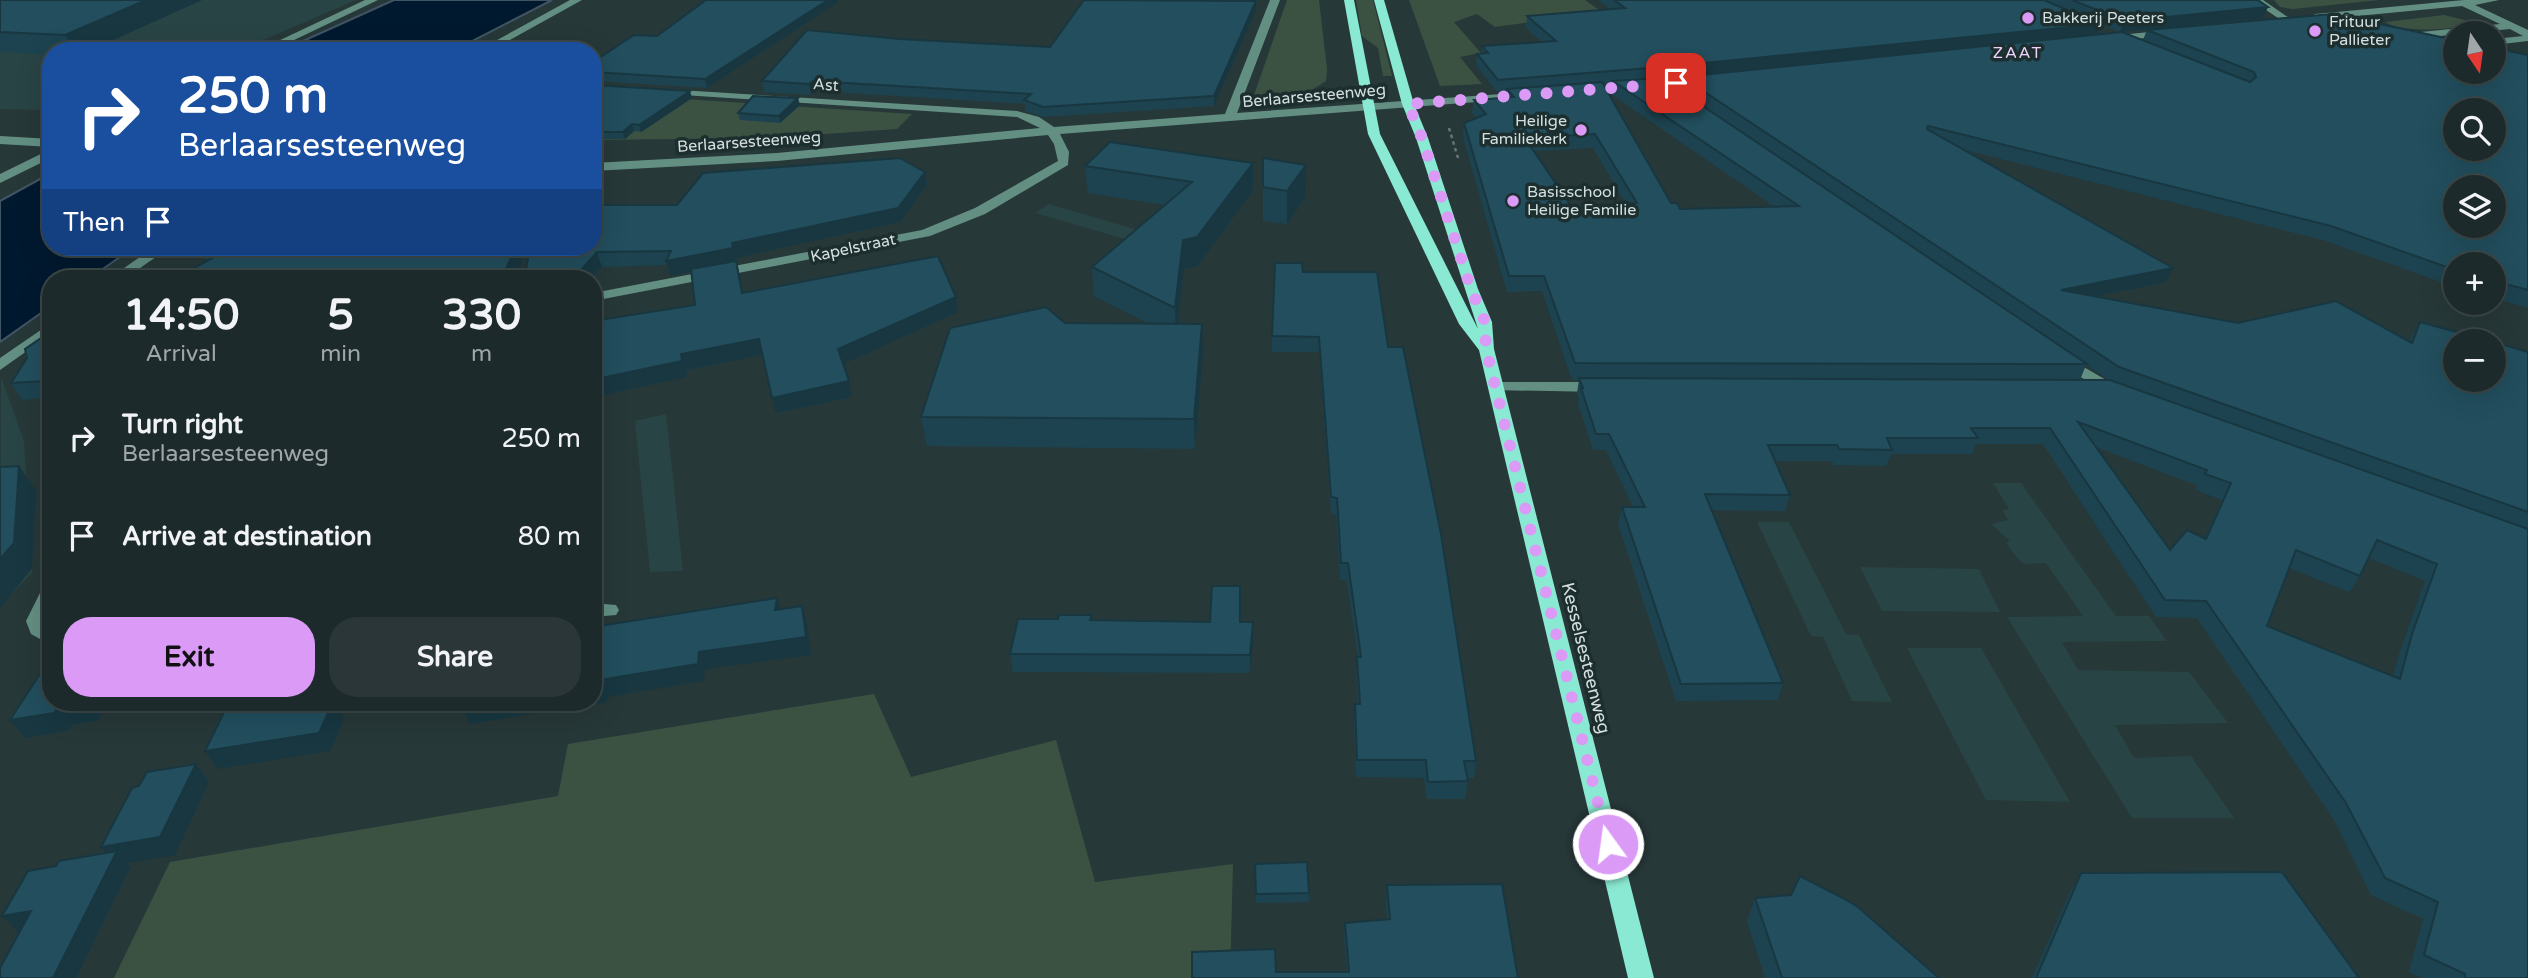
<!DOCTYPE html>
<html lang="en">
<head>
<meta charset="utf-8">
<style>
  body { margin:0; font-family:"Varela Round",sans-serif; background:#2a3637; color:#f1f3f6; height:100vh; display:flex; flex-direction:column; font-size:26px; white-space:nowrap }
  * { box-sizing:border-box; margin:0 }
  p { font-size:23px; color:#a0a7a9 }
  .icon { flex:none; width:38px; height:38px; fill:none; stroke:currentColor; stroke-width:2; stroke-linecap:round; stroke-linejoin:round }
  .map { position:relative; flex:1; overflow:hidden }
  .panel { position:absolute; left:42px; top:270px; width:560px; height:441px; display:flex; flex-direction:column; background:#1d2a2b; border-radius:28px; box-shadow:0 7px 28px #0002,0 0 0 2px #3b4647 }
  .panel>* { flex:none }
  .guide { position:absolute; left:42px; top:42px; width:560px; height:214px; border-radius:28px; box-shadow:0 7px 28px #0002,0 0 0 2px #3b4647; background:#1a4fa0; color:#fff; overflow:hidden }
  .needle { width:46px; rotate:167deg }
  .fabs { position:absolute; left:2443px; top:21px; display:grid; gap:14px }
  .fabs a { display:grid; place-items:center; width:63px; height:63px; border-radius:50%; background:#1d2a2b; box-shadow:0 7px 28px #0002,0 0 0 2px #3b4647; font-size:35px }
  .pin { position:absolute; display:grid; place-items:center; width:60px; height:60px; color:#fff; margin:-30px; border-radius:14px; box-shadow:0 4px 10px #0006 }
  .me { position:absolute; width:77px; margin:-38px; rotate:346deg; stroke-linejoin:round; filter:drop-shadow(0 0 5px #0008) }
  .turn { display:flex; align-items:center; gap:24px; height:147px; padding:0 21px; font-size:32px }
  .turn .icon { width:91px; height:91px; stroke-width:2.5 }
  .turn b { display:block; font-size:49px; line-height:60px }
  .then { display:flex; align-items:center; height:66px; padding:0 21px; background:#0003; gap:14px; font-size:26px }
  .eta { display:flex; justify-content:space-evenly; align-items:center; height:119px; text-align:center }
  .eta b { font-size:42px; font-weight:700; line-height:49px }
  .cta { display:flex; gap:14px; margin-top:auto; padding:14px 21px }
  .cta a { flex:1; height:80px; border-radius:28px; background:#da9af6; color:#111; font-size:28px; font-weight:700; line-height:80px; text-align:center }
  .cta a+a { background:#2a3637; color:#f1f3f6 }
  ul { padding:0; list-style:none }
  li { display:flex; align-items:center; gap:21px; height:98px; padding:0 21px }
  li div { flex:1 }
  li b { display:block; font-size:26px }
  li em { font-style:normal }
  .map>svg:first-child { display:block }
  .built { fill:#294445 }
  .green { fill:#3b5242 }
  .water { fill:#00192f; stroke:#405464; stroke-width:2 }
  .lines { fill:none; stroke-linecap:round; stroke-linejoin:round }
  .path { stroke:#677677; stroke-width:2.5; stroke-dasharray:3.5 3.5; stroke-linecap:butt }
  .minor { fill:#638f83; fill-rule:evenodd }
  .major { fill:#8ae9d2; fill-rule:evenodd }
  .wall { fill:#1d4350; fill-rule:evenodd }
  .shaded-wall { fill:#183741 }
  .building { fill:#224e5d; stroke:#183741; stroke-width:2; fill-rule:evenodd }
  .route { stroke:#da9af6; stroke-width:12; stroke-dasharray:0 21.6 }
  .poi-dot { fill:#da9af6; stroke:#1d2e2f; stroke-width:2.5 }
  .labels { text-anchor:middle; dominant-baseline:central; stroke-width:7; stroke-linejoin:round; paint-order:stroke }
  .far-poi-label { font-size:16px; fill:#d4dfdf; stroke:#1d2e2f; text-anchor:start }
  .far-neighbourhood-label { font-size:16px; letter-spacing:2px; fill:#eed3fa; stroke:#1d2e2f }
  .far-street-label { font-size:16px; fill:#d4dfdf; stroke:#1d2e2f }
  .street-label { font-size:18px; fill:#d4dfdf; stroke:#1d2e2f }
</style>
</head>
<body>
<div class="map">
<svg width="2528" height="978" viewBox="0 0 2528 978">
  <rect width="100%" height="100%" fill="#273839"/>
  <path class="built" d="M0,0h356l-118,51h-187v59l-51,-1z
    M1049,204l109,32 -9,10 -114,-33z
    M1,377l23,64 8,132 -32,32z
    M666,414l17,157 -33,1 -15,-151z
    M1993,483h28l95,133h33l18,25 -105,1 16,28 111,2 39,51 -113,2 19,33 57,-2 43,62h-102l-125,-201 76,-1 -37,-53 -21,1 -6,-4 -13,-17 4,-2 -19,-17 17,-4 -6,-10 7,-1z
    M1757,522h32l57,112 13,1 33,67 -40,-1 -29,-64 -12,-1z
    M1860,567l119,2 21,43 -118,-1z
    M1907,648h74l89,154 -84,-2z"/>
  <path class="green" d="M1287,0h32l8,69 -1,12c-22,16 -48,20 -74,20z
    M1356,0h17l19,76h-9l-5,-28 -16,-12z
    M1409,0h176l17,12 -107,15 -18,-13 -23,8 27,31 -21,4 22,27 -42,2z
    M2274,0h105l-86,9 -13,-2z
    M2444,15l29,7c-16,9 -72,11 -88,0z
    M593,93l319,21 -15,15 -129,9 -175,2z
    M874,694l37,83 145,-37 39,142 138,-18 -3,114h-1116l56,-116 388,-66 10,-52z"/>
  <path class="water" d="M394,0h158l-99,51h-172z
    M51,173v74h83l-44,31h-39v28l-51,36v-141z"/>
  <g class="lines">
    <path class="path" d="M1449,128l9,30"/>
    <path class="minor" d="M365,0h13l-107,51h-14z
      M570,0h12l-92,51h-13z
      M1270,0h10l-43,113 291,-21 6,3 -6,3 -468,36 9,18 -1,13 -83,49 -55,22 -337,65v-8l329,-63 53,-22 83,-47 -4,-17 -6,-9 -271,26 -184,10v-8l184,-10 263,-25 -23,-11 -350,-23 -6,-3 2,-2 354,22 22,6 15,10 171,-13z
      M2251,0h12l29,20 -8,2z
      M2464,0h35l-24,5 53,25v11l-34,4v-6l29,-3 -13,-7 -99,10 -5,-3 5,-3 89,-9 -38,-18 -147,14 -5,-3 5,-3z
      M2169,30l4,1v4l-63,7 -5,-3 5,-3z
      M1703,77l5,3 -1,2 -123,12 -6,-3 6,-3z
      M0,136l51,3v8l-51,-3z
      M51,149v9l-51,25v-9z
      M154,247h16l-44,31h-16z
      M51,323v11l-51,36v-12z
      M2063,355l57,33 2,3 -2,3h-12l-50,-31 -3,-3 3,-3z
      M1497,382h104l8,5 -8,5 -110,-2 -2,-3 2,-3z
      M51,584v27l-5,10 5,7v17l-20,-11 -5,-13 18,-36z
      M593,603l23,2 3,5 -3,5 -23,2z"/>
    <path class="major" d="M1344,0h10l26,134 98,195 -62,-191 -14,-34 -28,-104h10l30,104 14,34 50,151 14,33 2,27 160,629h-26l-149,-628 -20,-26 -91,-190z"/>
  </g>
  <path class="wall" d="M0,0h202l-113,51h-38v4l-51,-3z
    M706,0h132v2l-131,86 -112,-7 -2,-5v-14l64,-26z
    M1598,0h660l5,18 -140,14 20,8 4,-10 381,25v253l-34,-10v-34h-39v23l-132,-47 -358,-90 208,118 -7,14 -70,14 142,27 171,19 11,-20 108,30v626h-106l-13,-6 14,-53 -52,-24 -37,-75 -137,-202 -41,-1 -113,-173h-67l-4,10h-81l-5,12 -52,-1 -2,-4h-57l15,34 -5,16 -73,-1 71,173 -5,17 -102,1 -58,-177 4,-17h11l-27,-57h-13l-15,-46 1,-5 -2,-6 2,-13h-7l-30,-89 -35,1 -44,-155 1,-14 13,-5 -5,-5 2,-13 32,-3 1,-6 -10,1 -21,-27 1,-11 5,-1v-7l60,-4 -16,-14 1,-12 83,-7zM2100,24l20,8 -24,3zM1682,77l-3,12 199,134 -215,-144zM1612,83l-1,11 164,113 -95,2 -9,-6 -68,-119zM1593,148l34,57 -56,1 -37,-55zM2086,365l23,15h-29zM2096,447l102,39 -2,4 26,10 -17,38 -35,12zM2369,558l56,23 -25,70 -7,25 -126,-50 22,-58 60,24 11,-16z
    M1256,10l-42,96 -170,11 -19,-6v-7l-210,-13 -4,4 -47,-3 -2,-11 288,-34z
    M593,85l99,13 -51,34 -7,-1 -9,8h-32z
    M800,105l-20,18 -40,-3 -2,-7z
    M1263,158l42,40 -18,26 -24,-3z
    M1253,163v27l-55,76 -14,3 -6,55 25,27 -8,98 -268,-3 -6,-29 144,-94h83l-54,-27 -2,-29 73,-62 -77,-12 -3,-27z
    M925,172l2,13 -27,37 -164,36 7,35 215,19 -115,52 9,33 -76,16 -14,-58 -76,15 1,7 -85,18 -2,73 -7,1v-148l102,-16 -4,-33 -21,4 -3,-11 -65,2 -11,11h-64l-2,-4 152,-69z
    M528,247l-14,31h-331l-1,-3 25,-14 -7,-12z
    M1303,272l85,75 88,414 -2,17h-7l1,3 -3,18h-38l-3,-21 -68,-1 -2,-56 1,-17h3l-2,-30 2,-17 -11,-77h-7l-4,-66h-5l-12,-162h-47v-16z
    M51,334v63l-29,3 -11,-17z
    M1092,620l161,2v18l-3,33 -237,-1 -3,-18z
    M1255,864l54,29v9l-53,1z
    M2081,873l278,105h-327l37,-84z
    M1387,885l131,93 -242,-6h71l-3,-32 1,-17 42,-3 -1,-17z
    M1755,898l184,80h-174l-18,-57z"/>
  <path class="shaded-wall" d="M146,0h56l-113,51h-15l-9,-16z
    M828,0h10v2l-131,86 -2,-9z
    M1256,1v9l-42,96v-10z
    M2268,7l-5,11 -143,14 5,-11z
    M2100,24l-4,11 -435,44 2,-12z
    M813,81l2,10 -4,4 -2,-11z
    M690,91l2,7 -51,34 -2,-7z
    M798,98l2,7 -20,18 -1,-7z
    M632,124l2,7 -9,8 -2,-7z
    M1253,163v27l-55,76 -14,3 -8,69 -1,-30 8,-68z
    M1306,165l-1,33 -18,26v-33z
    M925,172l2,13 -27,37 -164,36 10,50 -10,-45 -66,13 -4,-15 66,-18z
    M516,247h12l-14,31h-10l-1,-3z
    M597,252l5,15 -11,11h-8l-2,-8z
    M2173,268l-7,14 -111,23 6,-15z
    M312,272l3,6h-11z
    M956,297l2,15 -117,53 -3,-16z
    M1202,324l1,27 -8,98 -1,-30z
    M759,339l4,16 -77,15 1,7 -85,18 -2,73 -7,1 3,-90 85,-25z
    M51,378v9l-5,-6z
    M849,381l3,16 -76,16 -4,-15z
    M19,466l17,24 -4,78 -32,40v-49z
    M777,598l5,18 -7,-6z
    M802,606l5,17 4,32 -106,14 -1,12 -96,16 -1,5 -137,22 -8,-16 -32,5 -6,-11h169v-16l7,-6 99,-28z
    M1253,622v18l-3,33v-18z
    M85,702h37l-3,5 -15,2 -6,12 -26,4 -4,6 -43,7 -15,-18 48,-13z
    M333,702h1l10,16 -13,33 -114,18 -12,-18z
    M196,764l13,18 -34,73 -48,8 3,5 -54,110h-23l59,-118 -11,-13z
    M31,911l15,16 -28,5 -16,-16z"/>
  <path class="building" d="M0,0h146l-81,35 -65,-3z
    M706,0h122l-123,79 -112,-7 6,-4 -6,-1v-5l41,-27 23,1z
    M1084,0l172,1 -42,95 -171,11 -19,-7 7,-6 -218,-13 -4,3 -47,-3 45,-51 92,9 151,8z
    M1614,0h430l56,24 -437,43 -165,13 -21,-26 11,-1 -6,-7 74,-5 -29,-25 98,-8z
    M2072,0h186l10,7 -143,14z
    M2333,14l122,26v32h39v-24l34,7v235l-34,-9v-17h-39v6l-124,-44 -403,-100 -1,3 246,139 -112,22 177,33 98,-22 76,42 8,-21 70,19h-35v39h39v-38l34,10v160l-409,-145 -437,-290 440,-45 128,50 6,-5 -2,-5 -107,-42zM2455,110h39v39h-39zM2455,187h39v39h-39z
    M1661,78l426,286 -512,-1 -31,-87h-35l-45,-153 22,-9 -12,-14 40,-3 -7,-8 95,-7 69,121h6l3,6 119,-3 -186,-125zM1595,134l42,69h-7l1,2 -60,1 -46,-68z
    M593,85l97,6 -51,34 -7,-1 -9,8h-30z
    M753,96l45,2 -19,18 -41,-3z
    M1110,142l143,21 -56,74 -14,3 -8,68 -83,-41 100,-85 -107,-16z
    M900,158l25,14 -27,36 -166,35 1,5 -67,13 5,-10 -74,1 -16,18 -56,4 5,-27h63v-42h84l26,-32z
    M1263,158l43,7 -19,26 -24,-4z
    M204,247h312l-13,28 -191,-3 -8,6h-72l-50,-3 41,-23 -23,-3z
    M938,256l18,41 -118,52 11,32 -77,17 -13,-59 -78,15 1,7 -86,18 -3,73v-131l102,-16 -4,-36 45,-8 6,32z
    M1275,263h27l1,9h74l11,75h15l38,187 35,227h-12l4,20 -40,1 -2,-22h-69l-2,-56h5l-3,-47h4l-13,-94h-7l-4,-65 -6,-1 -12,-160 -47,-1z
    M1046,307l19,16 137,1 -8,95 -273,-2 29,-89z
    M47,334h4v44l-5,3 -35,2 16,-25 -2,-9z
    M1579,378l531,2 418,149v449h-63v-4l-41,-19 14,-53 -53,-24 -39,-75 -140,-202 -41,-1 -115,-172h-79l7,10h-91l5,12 -53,-1 -2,-4h-69l22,50 -85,-1 78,189 -102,1 -59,-177h23l-36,-73h-13l-15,-46h2zM2078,422l129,48 -2,4 26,9 -25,56 -19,-9 -17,20zM2377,540l60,24 -25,70 -12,45 -133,-53 29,-76 64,26z
    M19,466l-5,77 -14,16v-92z
    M1212,586h28v36h13l-3,33 -240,-1 8,-35h40l1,-4h33l-2,5 120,2z
    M777,598l-2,12 27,-4 4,31 -107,15 -1,12 -98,16 -1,5 -6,1v-59z
    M51,662v40h34l-1,1 -26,4 -4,6 -44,7 37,-57z
    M229,702h85l-1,1 20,-1 -14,31 -114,18z
    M462,702h28l-29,4z
    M196,764l-36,73 -59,10 31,-59 7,-2 8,-14z
    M117,851l-64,127h-53v-10l31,-57 -29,5 26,-45 28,-5 3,-5z
    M1307,862l2,31 -53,1 -1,-30z
    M2282,872l77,106h-323l45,-105z
    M1800,876l43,22 15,9 81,71h-157l-27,-80 36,-3z
    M1502,884l16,94h-326v-26l83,-3 1,23h73l-4,-49 45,-4 -3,-34z"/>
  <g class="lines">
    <path class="route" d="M1608,844l-122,-495 -1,-27 -14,-33 -49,-151 -14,-34 268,-21"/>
  </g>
  <g class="poi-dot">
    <circle cx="2028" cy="18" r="7"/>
    <circle cx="2315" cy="31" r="7"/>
    <circle cx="1581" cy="130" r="7"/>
    <circle cx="1513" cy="201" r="7"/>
  </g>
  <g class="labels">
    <g class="far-poi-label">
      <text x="2042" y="18">Bakkerij Peeters</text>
      <text x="2329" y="22">Frituur<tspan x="2329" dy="18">Pallieter</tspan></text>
      <text x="1567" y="121" text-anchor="end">Heilige<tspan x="1567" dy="18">Familiekerk</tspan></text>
      <text x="1527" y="192">Basisschool<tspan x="1527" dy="18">Heilige Familie</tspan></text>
    </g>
    <g class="far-neighbourhood-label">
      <text x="2018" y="53">ZAAT</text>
    </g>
    <g class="far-street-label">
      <text transform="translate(826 85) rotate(4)">Ast</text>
      <text transform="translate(1314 96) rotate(-5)">Berlaarsesteenweg</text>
      <text transform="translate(749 142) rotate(-4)">Berlaarsesteenweg</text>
      <text transform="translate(853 248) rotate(-12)">Kapelstraat</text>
    </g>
    <g class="street-label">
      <text transform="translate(1586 658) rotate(76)">Kesselsesteenweg</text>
    </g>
  </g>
</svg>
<div class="fabs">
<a><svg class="needle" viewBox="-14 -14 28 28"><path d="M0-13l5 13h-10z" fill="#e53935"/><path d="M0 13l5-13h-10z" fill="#a0a7a9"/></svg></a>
<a><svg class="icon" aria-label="search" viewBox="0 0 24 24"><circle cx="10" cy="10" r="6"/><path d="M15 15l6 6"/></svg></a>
<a><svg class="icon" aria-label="layers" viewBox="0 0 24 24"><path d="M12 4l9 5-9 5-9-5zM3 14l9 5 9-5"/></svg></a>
<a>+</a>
<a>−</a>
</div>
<div class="pin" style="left:1676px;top:83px;background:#d93025"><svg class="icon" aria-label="arrive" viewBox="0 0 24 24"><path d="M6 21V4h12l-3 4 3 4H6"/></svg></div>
<svg class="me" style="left:1608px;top:844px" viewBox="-20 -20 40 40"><circle r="17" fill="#da9af6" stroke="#fff" stroke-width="3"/><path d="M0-11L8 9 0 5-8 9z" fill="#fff"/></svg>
<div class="guide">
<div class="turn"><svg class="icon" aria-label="right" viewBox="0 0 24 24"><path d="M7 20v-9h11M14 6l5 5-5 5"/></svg><div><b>250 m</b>Berlaarsesteenweg</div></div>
<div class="then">Then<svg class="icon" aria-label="arrive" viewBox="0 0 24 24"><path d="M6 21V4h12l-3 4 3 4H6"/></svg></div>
</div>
<section class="panel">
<div class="eta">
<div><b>14:50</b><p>Arrival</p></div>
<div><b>5</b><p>min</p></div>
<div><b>330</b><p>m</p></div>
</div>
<ul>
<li><svg class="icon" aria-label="right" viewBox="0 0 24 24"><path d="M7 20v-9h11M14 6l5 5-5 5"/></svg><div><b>Turn right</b><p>Berlaarsesteenweg</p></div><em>250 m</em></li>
<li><svg class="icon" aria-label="arrive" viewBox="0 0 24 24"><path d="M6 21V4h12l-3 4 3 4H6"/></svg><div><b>Arrive at destination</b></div><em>80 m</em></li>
</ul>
<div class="cta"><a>Exit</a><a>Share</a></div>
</section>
</div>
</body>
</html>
